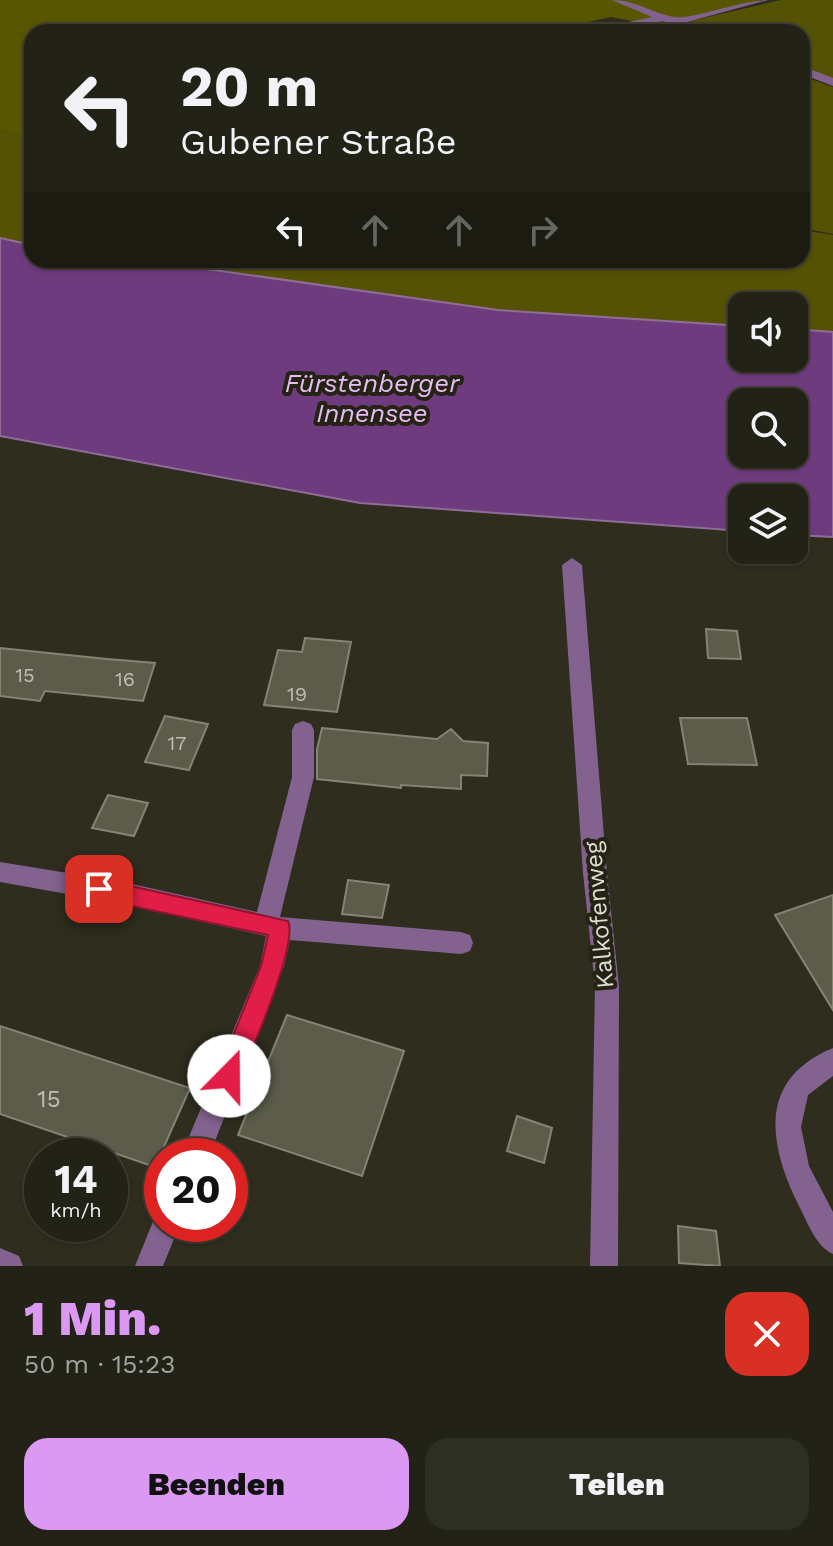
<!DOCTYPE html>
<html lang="de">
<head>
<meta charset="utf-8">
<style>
  body { margin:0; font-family:"Work Sans",sans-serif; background:#2e2f23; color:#f1f3f6; height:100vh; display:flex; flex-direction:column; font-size:30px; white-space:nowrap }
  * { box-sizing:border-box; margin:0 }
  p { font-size:26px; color:#a2a4a1 }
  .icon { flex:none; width:44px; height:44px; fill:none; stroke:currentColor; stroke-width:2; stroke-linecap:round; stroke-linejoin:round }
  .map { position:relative; height:1266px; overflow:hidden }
  .side { display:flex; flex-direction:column; background:#222216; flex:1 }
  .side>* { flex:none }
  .banner { position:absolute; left:24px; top:24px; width:786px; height:244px; border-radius:24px; box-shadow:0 2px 6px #0004,0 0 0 2px #3f3f35; background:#222216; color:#f1f3f6; overflow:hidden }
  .controls { position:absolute; left:728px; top:292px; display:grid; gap:16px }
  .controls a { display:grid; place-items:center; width:80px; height:80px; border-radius:16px; background:#222216; box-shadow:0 2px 6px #0004,0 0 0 2px #3f3f35; font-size:40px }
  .speed { position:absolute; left:24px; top:1138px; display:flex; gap:16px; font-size:40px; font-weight:700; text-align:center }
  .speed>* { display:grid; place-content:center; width:104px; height:104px; border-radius:50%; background:#222216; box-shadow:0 2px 6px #0004,0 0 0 2px #3f3f35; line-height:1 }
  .speed small { font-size:20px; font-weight:400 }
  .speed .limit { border:12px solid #d22; background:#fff; color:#111 }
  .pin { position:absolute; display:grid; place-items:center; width:68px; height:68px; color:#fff; margin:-34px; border-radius:16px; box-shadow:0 4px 12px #0006 }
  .me { position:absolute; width:88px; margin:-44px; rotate:22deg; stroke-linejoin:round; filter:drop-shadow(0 0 6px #0008) }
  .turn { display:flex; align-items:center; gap:28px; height:168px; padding:0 24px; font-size:36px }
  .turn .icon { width:104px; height:104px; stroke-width:2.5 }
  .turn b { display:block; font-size:56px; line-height:68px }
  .lanes { display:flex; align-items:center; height:76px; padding:0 24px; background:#0003; justify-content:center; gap:40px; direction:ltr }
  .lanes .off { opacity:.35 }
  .round { display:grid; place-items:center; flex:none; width:84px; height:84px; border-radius:24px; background:#2e2f23 }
  .head { display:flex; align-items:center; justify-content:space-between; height:136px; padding:0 24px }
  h1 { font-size:48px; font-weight:800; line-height:60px; color:#dc99f4 }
  .action { display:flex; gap:16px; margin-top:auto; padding:16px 24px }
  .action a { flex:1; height:92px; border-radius:24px; background:#dc99f4; color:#111; font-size:32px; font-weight:800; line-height:92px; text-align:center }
  .action a+a { background:#2e2f23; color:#f1f3f6 }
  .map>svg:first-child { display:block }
  .green { fill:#555206 }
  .forest { fill:#595602 }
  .water { fill:#6e3c7e; stroke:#906d98; stroke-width:2; fill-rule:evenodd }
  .building { fill:#5c5c4b; stroke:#848472; stroke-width:2 }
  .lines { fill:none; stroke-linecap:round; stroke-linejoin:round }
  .minor { fill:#83628f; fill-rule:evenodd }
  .route { fill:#e11d48; stroke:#92132f; stroke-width:2 }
  .labels { text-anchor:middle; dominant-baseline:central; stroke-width:8; stroke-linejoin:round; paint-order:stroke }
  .number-label { font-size:20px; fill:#bebeb2 }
  .street-label { font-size:24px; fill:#deded4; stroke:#242314 }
  .near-number-label { font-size:24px; fill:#bebeb2 }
  .water-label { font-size:26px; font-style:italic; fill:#e6bdf5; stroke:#242314 }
</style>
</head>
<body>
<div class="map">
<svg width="833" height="1266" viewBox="0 0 833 1266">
  <rect width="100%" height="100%" fill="#2e2d1e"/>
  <path class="green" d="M781,0h52v81l-31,-12v-37h-97l-23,-9z
    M802,76l31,11v147l-31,-6z
    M0,129l32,11v105l-32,-7z
    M802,230l31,5v97l-39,-2v-24h-52v20l-244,-16 -354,-50h658z"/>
  <path class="forest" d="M0,0h762l-101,27 -50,-10 -69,15h-510v108l-32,-11z"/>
  <path class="water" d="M0,238l32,7v15h111l355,50 244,16v32h52v-29l39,3v205l-39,-2v-37h-52v33l-382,-28 -360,-67zM742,402h52v52h-52z"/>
  <path class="building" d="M706,629l31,2 4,28 -33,-1z
    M305,638l46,4 -14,70 -73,-7 14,-55 24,2z
    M0,648l107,11 48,4 -12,38 -98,-10 -5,10 -40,-5z
    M165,716l43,8 -19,46 -44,-8z
    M680,718h67l10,47 -69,-1z
    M322,728l115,11 14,-10 12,12 25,2 -1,33 -26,-1v14l-60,-4v3l-84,-9v-30z
    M108,795l40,8 -14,33 -42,-8z
    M348,880l41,5 -7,33 -40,-4z
    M833,895v115l-58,-95z
    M287,1015l117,36 -42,125 -124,-41z
    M0,1026l190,62 -35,79 -155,-53z
    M517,1116l35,12 -8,35 -37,-12z
    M678,1226l38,5 4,35 -41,-3z"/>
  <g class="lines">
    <path class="minor" d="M612,0c23,0 40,13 62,17 16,3 68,-17 94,-17l-81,22 20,10h-16l-28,-11 -62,11v-4l51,-11z
      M802,66l31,12v8l-31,-12z
      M572,558l10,7 25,308 12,113 -1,280h-28l5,-280 -12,-113 -21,-308z
      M303,721l8,3 3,6v47l-34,140 181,15 9,3 3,8 -3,8 -9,3 -171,-14 -6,26 -75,190h-28l79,-190 6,-30 -143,-32 -123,-22v-20l123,20 134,30 35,-135v-47l3,-6z
      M833,1048v28l-25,19 -7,32 8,39 24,46v42c-16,-7 -24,-28 -32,-44 -32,-62 -46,-130 32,-162z
      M162,1212v12h18l-17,42h-28l21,-52z
      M0,1248l19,8 4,10h-23z"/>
  </g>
  <path class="route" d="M99,879l189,42c11,23 -39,136 -51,164l-8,3 -9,-3 -3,-9 44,-110 7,-31 -169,-36 -8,-3 -3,-7 3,-7z"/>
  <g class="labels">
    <g class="number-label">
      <text x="25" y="675">15</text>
      <text x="125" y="679">16</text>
      <text x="297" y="694">19</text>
      <text x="177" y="743">17</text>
    </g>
    <g class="street-label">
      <text transform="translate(599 915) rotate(-95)">Kalkofenweg</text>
    </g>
    <g class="near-number-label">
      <text x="49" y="1099">15</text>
    </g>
    <g class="water-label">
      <text x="372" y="383">Fürstenberger<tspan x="372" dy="30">Innensee</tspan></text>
    </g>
  </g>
</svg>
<div class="controls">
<a><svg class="icon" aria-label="sound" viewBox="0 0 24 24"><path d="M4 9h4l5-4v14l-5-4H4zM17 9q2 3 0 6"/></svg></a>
<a><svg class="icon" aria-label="search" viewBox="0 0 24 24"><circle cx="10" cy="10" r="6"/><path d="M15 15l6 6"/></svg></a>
<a><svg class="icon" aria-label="layers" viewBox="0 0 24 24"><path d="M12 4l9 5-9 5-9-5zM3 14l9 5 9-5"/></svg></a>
</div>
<div class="speed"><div>14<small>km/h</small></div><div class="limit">20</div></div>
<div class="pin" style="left:99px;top:889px;background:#d93025"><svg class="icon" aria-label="arrive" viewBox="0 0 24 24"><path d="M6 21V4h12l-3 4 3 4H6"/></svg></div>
<svg class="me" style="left:229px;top:1076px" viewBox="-20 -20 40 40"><circle r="19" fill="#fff"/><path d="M0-13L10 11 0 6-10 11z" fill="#e11d48"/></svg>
<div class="banner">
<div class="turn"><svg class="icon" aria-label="left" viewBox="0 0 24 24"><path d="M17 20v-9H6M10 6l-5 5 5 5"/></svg><div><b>20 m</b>Gubener Straße</div></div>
<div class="lanes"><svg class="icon" aria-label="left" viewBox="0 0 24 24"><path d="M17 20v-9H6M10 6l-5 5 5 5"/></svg><svg class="icon off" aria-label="ahead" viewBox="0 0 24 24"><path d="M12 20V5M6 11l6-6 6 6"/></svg><svg class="icon off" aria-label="ahead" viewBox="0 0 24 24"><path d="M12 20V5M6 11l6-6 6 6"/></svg><svg class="icon off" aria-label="right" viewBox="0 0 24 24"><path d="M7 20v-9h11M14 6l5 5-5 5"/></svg></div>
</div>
</div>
<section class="side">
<div class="head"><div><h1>1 Min.</h1><p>50 m · 15:23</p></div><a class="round" style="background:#d93025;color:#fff"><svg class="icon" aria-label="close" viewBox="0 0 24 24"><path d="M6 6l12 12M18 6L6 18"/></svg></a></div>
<div class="action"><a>Beenden</a><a>Teilen</a></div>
</section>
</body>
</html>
